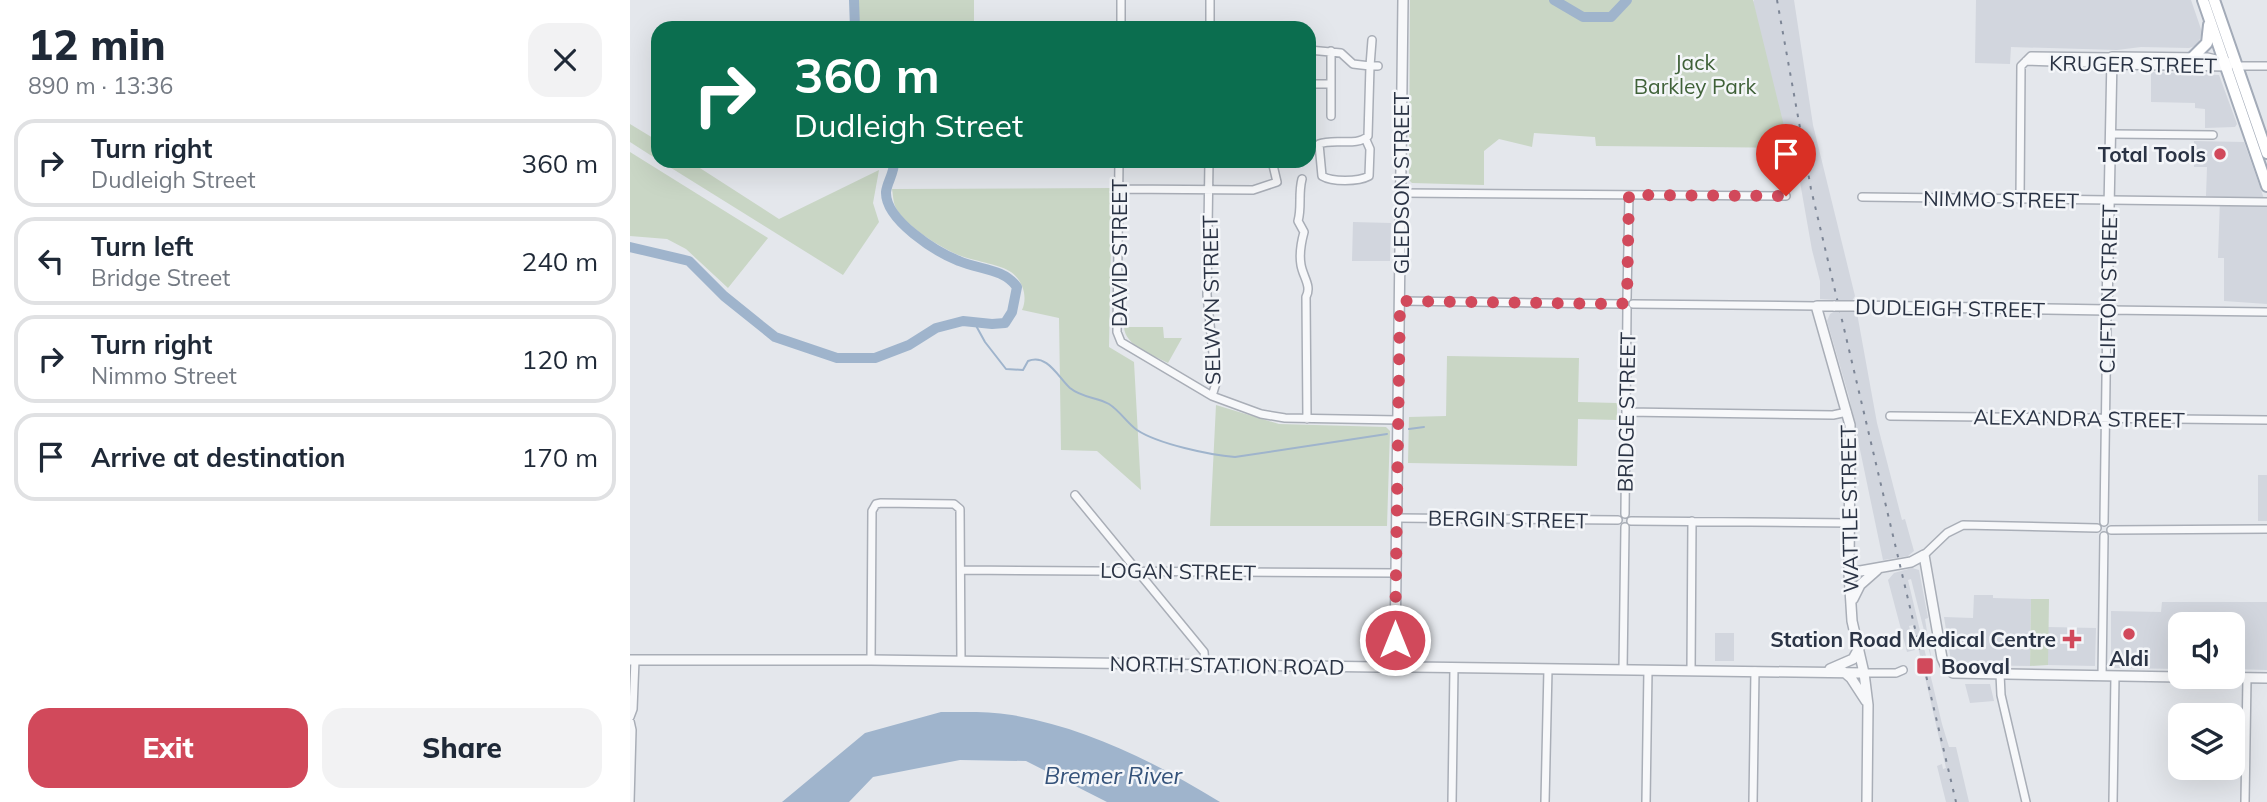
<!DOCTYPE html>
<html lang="en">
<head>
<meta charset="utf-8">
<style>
  body { margin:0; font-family:Mulish,sans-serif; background:#f2f2f3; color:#1f2937; height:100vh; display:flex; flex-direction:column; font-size:26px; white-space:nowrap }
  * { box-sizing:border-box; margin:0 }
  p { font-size:23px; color:#747a83 }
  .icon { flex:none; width:38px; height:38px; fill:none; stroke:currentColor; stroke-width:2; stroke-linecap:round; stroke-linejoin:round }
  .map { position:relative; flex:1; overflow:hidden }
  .drawer { display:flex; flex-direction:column; background:#fff; width:630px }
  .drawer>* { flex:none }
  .banner { position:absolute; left:21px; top:21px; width:665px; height:147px; border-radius:21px; box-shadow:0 7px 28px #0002; background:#0b6e4f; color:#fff; overflow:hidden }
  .buttons { position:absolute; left:1538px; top:612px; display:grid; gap:14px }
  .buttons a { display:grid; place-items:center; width:77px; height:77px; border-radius:14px; background:#fff; box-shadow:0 7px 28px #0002; font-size:35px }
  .pin { position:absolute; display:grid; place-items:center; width:60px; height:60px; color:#fff; margin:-72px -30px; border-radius:50% 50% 50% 0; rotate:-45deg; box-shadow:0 0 7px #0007 }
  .pin .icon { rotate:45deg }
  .me { position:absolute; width:77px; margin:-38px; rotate:0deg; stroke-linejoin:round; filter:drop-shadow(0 0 5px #0008) }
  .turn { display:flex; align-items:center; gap:24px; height:147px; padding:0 28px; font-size:32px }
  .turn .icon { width:91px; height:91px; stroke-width:2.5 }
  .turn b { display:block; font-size:49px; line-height:60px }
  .round { display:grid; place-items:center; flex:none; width:74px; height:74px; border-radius:21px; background:#f2f2f3 }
  .overview { display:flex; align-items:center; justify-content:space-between; height:119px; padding:0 28px }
  h1 { font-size:42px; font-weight:800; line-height:52px }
  .primary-button { display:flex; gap:14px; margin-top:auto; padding:14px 28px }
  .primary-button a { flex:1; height:80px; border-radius:21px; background:#d1495b; color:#fff; font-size:28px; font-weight:800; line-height:80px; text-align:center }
  .primary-button a+a { background:#f2f2f3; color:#1f2937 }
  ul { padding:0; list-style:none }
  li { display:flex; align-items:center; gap:21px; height:88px; margin:0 14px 10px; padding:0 14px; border:4px solid #e0e1e3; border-radius:21px }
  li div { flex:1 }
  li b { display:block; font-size:26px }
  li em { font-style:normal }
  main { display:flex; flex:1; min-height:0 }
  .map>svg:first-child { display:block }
  .built { fill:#d2d6de }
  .green { fill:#c9d6c5 }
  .water { fill:#9fb4cc }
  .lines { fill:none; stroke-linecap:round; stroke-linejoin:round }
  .stream { stroke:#9fb4cc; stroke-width:2 }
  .river { stroke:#9fb4cc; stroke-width:10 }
  .minor-casing { stroke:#a9aeb7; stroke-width:10 }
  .tertiary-casing { stroke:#a9aeb7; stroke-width:12 }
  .primary-casing { stroke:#a3abb8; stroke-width:14 }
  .minor { stroke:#f7f8fa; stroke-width:7 }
  .tertiary { stroke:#f7f8fa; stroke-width:9 }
  .primary { stroke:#fff; stroke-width:10 }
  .rail { stroke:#7d8696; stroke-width:2; stroke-dasharray:3.5 7; stroke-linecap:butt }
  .tertiary-bridge-casing { stroke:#a9aeb7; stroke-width:12; stroke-linecap:butt }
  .tertiary-bridge { stroke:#f7f8fa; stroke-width:9 }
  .route { stroke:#d1495b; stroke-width:12; stroke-dasharray:0 21.6 }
  .poi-dot { fill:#d1495b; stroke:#f4f6f9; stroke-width:2.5 }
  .labels { text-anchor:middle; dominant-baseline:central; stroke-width:5; stroke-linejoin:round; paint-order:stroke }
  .park-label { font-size:21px; fill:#3f6138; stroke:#f4f6f9 }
  .street-label { font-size:21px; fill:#2b3445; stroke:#f4f6f9 }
  .poi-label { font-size:21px; font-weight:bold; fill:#2b3445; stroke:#f4f6f9; text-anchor:end }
  .water-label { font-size:23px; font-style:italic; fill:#34527a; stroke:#f4f6f9 }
</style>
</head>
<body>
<main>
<section class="drawer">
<div class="overview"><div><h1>12 min</h1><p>890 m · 13:36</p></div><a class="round"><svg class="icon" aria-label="close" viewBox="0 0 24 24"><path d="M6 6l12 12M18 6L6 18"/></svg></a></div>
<ul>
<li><svg class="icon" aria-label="right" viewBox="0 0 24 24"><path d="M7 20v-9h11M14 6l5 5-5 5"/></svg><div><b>Turn right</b><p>Dudleigh Street</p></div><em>360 m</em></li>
<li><svg class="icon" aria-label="left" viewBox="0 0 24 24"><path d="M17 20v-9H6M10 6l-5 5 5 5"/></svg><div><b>Turn left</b><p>Bridge Street</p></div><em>240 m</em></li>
<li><svg class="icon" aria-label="right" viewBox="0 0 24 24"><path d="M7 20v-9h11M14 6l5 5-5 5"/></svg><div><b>Turn right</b><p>Nimmo Street</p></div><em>120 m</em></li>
<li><svg class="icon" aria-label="arrive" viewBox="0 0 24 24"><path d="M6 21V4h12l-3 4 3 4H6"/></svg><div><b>Arrive at destination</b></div><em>170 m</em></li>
</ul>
<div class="primary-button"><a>Exit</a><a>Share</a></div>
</section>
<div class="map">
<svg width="1637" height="802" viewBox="0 0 1637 802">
  <rect width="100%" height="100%" fill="#e4e7ec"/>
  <path class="built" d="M1124,0h40l19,125 42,171 -3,5 -32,-2v-18l-8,-31 -18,-102 -10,-10 -31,-136z
    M1346,0h215l11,32 -4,13 -9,3 -48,-1 -24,3 -106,-3 -1,17 -35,-1z
    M1521,72l68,3 18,49 -2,3 -30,1v-19l-10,-1v-5l-44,-1z
    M1564,141l50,1 23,65v97l-43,-3v-43h-6l2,-60 -14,-2 1,-29h-13z
    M723,222l38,1 -1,38h-38z
    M1207,310h17l3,3 20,110 25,97 3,-1 9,32 -6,5 -25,4 -34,-163 -22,-76 3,-7z
    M1628,475h9v46h-9z
    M1282,568l7,2 9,48 -3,1 7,43 -21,-83 -3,1 34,144 7,23h7l13,55h-23l-9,-36 5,-2 1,5 3,-1 -33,-143 -4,1 6,24 -8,2 -19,-72 6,-7z
    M1344,595h19v3l38,1 -1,67 -74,-1 -5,-4 -7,-44 29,1z
    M1532,602h105v68l-34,-1v-44h-53v44l-65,-1 -4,-3v-54l50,1z
    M1418,627l48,1 -1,38 -47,-1z
    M1085,633h19v28h-19z
    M1335,684h25l4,17 -24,2z"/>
  <path class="green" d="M224,0h120v27l-119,-1z
    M780,0h343l33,134 -2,4 10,10 -198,-2 -1,-9 -61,-4 -2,14 -33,-8 -15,12v34l-72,-2 -3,-3z
    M0,124l28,17v19l-28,-18z
    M0,152l138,86 -40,50 -42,-39 -19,-10 -37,-3z
    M30,161h29l90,58 100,-49 -6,33 6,19 -36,53z
    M482,188l-3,159 25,15 7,128 -44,-39 -36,-1 -2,-132 -37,-8c6,-13 1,-29 -11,-38 -10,-7 -35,-11 -47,-15 -19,-6 -61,-32 -69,-51 -2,-5 -2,-12 -3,-17z
    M494,327h39l1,11h18l-14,25c-15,-8 -43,-17 -44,-36z
    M817,356l132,2 -1,44 39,1v17l-39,-1 -1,47 -169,-3 1,-46 37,-1z
    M586,405l63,19 107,3 4,4 -3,95h-177z
    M1401,599h18l-1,66 -18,1z"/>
  <path class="water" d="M311,712c23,0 48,-1 71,3 75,13 143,47 208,87h-113l-81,-41 -66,-1 -87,17 -24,25h-67l83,-69z"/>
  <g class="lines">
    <path class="stream" d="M344,322l11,20 21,27 17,1 5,-9c19,-8 30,16 42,27 12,10 27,9 39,16 11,7 18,19 28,26 21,14 73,25 98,27l152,-23
      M779,429l15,-2"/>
    <path class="river" d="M224,0l1,28
      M924,0l29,17h28l16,-17
      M0,247l59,14 35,35 51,41 62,21h38l34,-13 27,-17 27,-7 29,3 13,-1 7,-11 5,-25c-14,-19 -37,-17 -58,-26 -23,-9 -74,-41 -73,-69 1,-10 9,-20 8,-31"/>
    <g class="minor-casing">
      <path id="minor" d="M491,0v28
        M580,28v-28
        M679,50l32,3 12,11 17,2 2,-26
        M1396,61l86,3
        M1607,66h30
        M679,84h22v-33
        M701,116v-32
        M1482,134l101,1
        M736,140l4,9 -1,27c-11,6 -37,6 -47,0l-3,-32c15,-6 38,3 49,-8l2,-70h8
        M489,161l-2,171 4,10 91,54 49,18 24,4 113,2
        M579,161l-2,134 9,88 -4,13
        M672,179c-4,15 0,28 -4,42l6,11c-3,11 -5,22 -3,33 2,12 11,21 5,32l1,122
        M488,189l135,1 24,-8 -5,-21
        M771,193l385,3
        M1232,197l405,5
        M1390,200l1,-134 10,-10 81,1
        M997,298l2,-103
        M770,301l222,3
        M1003,304l184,2
        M996,412l207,3 14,-3
        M1260,416l377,4
        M445,495l129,157 1,12
        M995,514l2,-205
        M767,518l221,2
        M1001,521l219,2
        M1474,522l3,-212 160,2
        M1481,530l156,-1
        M1294,555l23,-22 16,-8 134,3
        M331,570l435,3
        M241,660l1,-149 4,-7 5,-1 73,1 6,5 1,152
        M993,670l2,-143
        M1061,671l1,-150
        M1234,673h32l7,-3
        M1370,674l1,21 25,107
        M1472,676l2,-140
        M0,717l3,-8 2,-49
        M0,721l2,9 -2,72
        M822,802l2,-134
        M915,802l3,-133
        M1016,802l2,-132
        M1123,802l2,-131
        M1483,802l2,-126
        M1615,802l2,-124"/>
    </g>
    <g class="tertiary-casing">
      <path id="tertiary" d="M1482,64l116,2
        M1205,306h-18v3l33,116 -1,148 3,48 12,52 4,32 -1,97
        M1224,306l253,4 5,-253 95,1 22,5
        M1219,573l62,-11 13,-7 18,103 4,9 7,6 227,4
        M1223,599l7,-14 17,-15
        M0,660h241l506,7 10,-1 11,-6
        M768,660l-3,-11 1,-76 7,-573
        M768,660l3,4 12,3 451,6
        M1200,669l23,-10 5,-9
        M1214,672l7,6 15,23
        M1569,677l68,1"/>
    </g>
    <g class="primary-casing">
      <path id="primary" d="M1573,0l64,186
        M1584,0l53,153
        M1562,58l15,-15 2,-18"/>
    </g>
    <use href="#minor" class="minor"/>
    <use href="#tertiary" class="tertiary"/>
    <use href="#primary" class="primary"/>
    <path class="rail" d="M1147,0l34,189 145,613"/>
    <g class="tertiary-bridge-casing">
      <path id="tertiary-bridge" d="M1205,306h19"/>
    </g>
    <use href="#tertiary-bridge" class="tertiary-bridge"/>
  </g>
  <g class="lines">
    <path class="route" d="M765,640l5,-339 222,3 5,-6 2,-103 157,1"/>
  </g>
  <g class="poi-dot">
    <circle cx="1590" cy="154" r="7"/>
    <circle cx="1499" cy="634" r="7"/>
    <path d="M1438.5 628.5h7v7h7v7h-7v7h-7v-7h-7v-7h7z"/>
    <rect x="1286" y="657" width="18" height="18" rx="3.5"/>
  </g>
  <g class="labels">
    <g class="park-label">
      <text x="1065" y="62">Jack<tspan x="1065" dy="24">Barkley Park</tspan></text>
    </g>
    <g class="street-label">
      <text transform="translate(1503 64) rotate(1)">KRUGER STREET</text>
      <text transform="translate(771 183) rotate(-90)">GLEDSON STREET</text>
      <text transform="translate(1371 199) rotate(1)">NIMMO STREET</text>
      <text transform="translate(489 253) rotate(-90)">DAVID STREET</text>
      <text transform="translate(1478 289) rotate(-89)">CLIFTON STREET</text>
      <text transform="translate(581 300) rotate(-91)">SELWYN STREET</text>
      <text transform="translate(1320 308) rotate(1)">DUDLEIGH STREET</text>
      <text transform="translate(996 412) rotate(-89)">BRIDGE STREET</text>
      <text transform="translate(1449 418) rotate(1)">ALEXANDRA STREET</text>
      <text transform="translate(1219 509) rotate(-91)">WATTLE STREET</text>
      <text transform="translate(878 519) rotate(1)">BERGIN STREET</text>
      <text transform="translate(548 571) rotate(1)">LOGAN STREET</text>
      <text transform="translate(597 665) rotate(1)">NORTH STATION ROAD</text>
    </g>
    <g class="poi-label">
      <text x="1576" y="154">Total Tools</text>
      <text x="1426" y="639">Station Road Medical Centre</text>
      <text x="1499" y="658" text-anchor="middle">Aldi</text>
      <text x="1311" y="666" text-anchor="start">Booval</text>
    </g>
    <g class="water-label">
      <text x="483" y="775">Bremer River</text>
    </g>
  </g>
</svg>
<div class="buttons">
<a><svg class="icon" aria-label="sound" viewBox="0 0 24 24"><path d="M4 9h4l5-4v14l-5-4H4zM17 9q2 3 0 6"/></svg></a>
<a><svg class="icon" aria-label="layers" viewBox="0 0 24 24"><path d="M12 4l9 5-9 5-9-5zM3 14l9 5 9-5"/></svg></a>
</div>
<div class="pin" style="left:1156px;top:196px;background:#d93025"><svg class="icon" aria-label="arrive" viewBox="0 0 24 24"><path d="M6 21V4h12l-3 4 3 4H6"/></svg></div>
<svg class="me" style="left:765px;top:640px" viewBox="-20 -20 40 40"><circle r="17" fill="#d1495b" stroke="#fff" stroke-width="3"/><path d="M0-11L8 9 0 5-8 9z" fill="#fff"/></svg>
<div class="banner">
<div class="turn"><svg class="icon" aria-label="right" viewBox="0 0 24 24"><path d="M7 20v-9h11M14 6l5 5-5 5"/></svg><div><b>360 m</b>Dudleigh Street</div></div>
</div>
</div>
</main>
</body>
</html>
